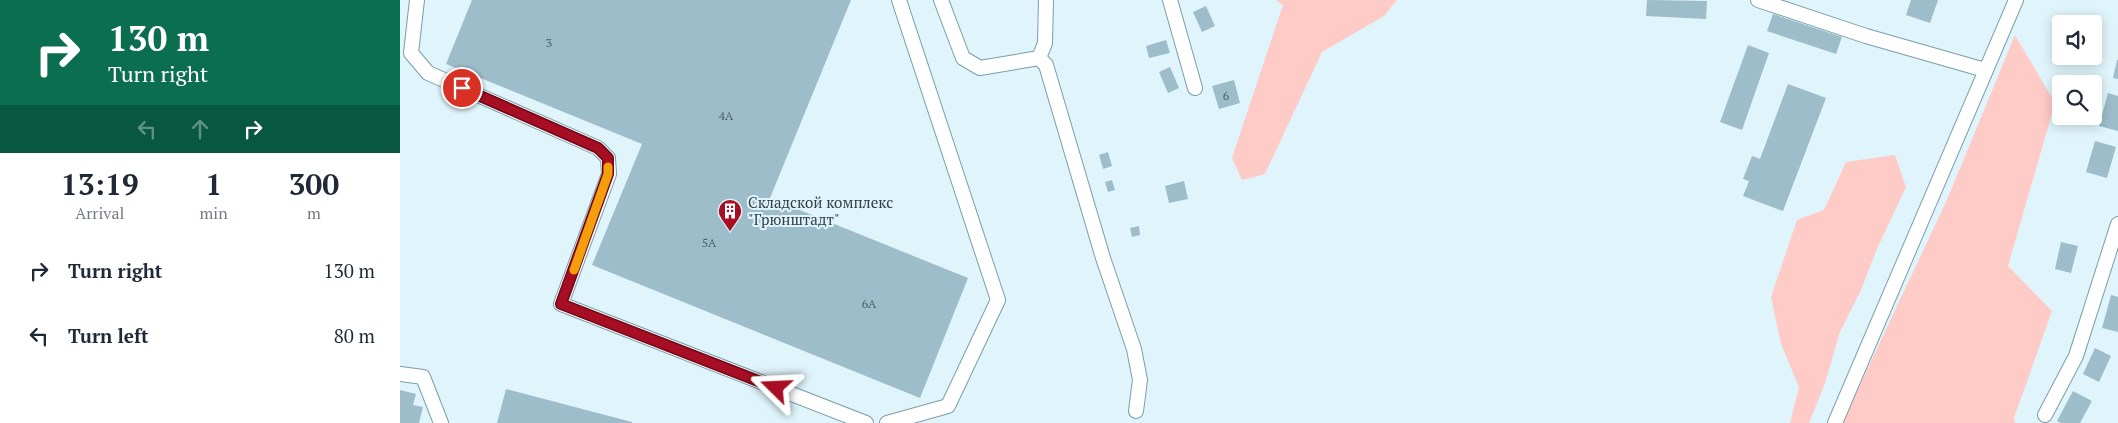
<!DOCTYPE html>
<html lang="en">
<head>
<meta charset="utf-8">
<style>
  body { margin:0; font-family:"PT Serif",serif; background:#f2f2f3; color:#1f2937; height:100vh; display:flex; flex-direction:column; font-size:19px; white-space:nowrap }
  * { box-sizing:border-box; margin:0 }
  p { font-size:16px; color:#747a83 }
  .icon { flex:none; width:28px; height:28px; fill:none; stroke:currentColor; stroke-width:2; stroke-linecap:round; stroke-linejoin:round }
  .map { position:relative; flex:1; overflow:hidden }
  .panel { display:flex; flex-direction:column; background:#fff; width:400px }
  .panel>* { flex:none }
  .banner { background:#0b6e4f; color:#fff; overflow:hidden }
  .buttons { position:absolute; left:1652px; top:15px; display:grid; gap:10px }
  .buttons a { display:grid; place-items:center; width:50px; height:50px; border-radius:5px; background:#fff; box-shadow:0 2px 12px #0003; font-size:25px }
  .pin { position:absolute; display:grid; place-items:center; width:42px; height:42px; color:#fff; margin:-21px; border:2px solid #fff; border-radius:50%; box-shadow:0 1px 5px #0007 }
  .me { position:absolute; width:55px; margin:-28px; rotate:291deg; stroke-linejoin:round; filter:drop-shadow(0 0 4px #0008) }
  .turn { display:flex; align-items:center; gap:18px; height:105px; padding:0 25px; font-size:22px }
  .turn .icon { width:65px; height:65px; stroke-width:2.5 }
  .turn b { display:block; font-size:35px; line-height:42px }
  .lanes { display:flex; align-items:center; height:48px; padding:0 25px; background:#0003; justify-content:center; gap:25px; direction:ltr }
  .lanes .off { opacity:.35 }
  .eta { display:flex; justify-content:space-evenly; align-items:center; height:85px; text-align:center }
  .eta b { font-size:30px; font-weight:700; line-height:35px }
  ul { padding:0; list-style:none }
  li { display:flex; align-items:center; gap:15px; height:65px; padding:0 25px }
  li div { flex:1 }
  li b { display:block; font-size:19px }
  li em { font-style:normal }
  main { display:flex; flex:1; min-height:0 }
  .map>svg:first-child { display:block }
  .green { fill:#fecbc7 }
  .building { fill:#9cbdc9 }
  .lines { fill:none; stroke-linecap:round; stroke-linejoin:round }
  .minor-casing { stroke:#7c9da8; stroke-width:16 }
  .minor { stroke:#fff; stroke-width:14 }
  .route-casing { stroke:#6d0917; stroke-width:12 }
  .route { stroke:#a70e24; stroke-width:9 }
  .slow { stroke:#f59e0b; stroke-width:9 }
  .labels { text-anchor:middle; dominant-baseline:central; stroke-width:4; stroke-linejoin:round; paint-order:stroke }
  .number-label { font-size:12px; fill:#4c5e65 }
  .poi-label { font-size:15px; fill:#313f44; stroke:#e0f4fc; text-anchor:start }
</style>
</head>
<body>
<main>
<section class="panel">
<div class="banner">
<div class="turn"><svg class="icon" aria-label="right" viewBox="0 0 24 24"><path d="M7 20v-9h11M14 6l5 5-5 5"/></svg><div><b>130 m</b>Turn right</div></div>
<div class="lanes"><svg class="icon off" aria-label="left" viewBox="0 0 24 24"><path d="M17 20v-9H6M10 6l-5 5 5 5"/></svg><svg class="icon off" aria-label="ahead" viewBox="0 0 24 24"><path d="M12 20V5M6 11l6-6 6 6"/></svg><svg class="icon" aria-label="right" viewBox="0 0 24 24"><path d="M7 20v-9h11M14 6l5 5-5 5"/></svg></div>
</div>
<div class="eta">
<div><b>13:19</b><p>Arrival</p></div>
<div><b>1</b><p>min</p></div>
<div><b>300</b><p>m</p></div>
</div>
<ul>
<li><svg class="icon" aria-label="right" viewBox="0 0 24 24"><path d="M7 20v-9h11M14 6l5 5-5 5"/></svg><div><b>Turn right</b></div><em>130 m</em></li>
<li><svg class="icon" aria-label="left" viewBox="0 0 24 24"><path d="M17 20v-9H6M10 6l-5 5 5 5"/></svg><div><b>Turn left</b></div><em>80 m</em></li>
</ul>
</section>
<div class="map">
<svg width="1718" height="423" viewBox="0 0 1718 423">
  <rect width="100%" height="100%" fill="#e0f4fc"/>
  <path class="green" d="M876,0h121l-13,16 -62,36 -57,122 -23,6 -10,-22 51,-153z
    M1615,35l40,68 -47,163 44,45 -38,107 1,5h-173l104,-221z
    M1495,155l11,32 -30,64 -15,39 -21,42 -15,51 -16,40h-19l9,-36 -18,-43 -10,-47 26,-77 27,-10 22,-48z"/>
  <path class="building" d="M72,0h379l-81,198 198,80 -48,120 -328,-133 50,-121 -196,-80z
    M1247,0l60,1 -1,18 -60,-3z
    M1511,0h27l-8,23 -24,-8z
    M806,6l9,20 -13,6 -9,-20z
    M1373,14l69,23 -6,17 -69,-23z
    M766,40l4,13 -21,5 -3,-12z
    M1348,45l21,8 -27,77 -22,-8z
    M1717,60h1v19l-5,-1z
    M770,67l9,21 -11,5 -9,-21z
    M834,80l6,23 -21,6 -7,-23z
    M1388,84l38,14 -43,113 -40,-15 6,-15 -6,-2 9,-23 8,3z
    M1708,93l10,3v35l-19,-5z
    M1695,141l21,6 -9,31 -21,-6z
    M708,152l4,14 -9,3 -4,-14z
    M712,180l3,10 -7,2 -3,-10z
    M784,181l4,18 -19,4 -4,-17z
    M739,226l1,9 -8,2 -2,-9z
    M1661,242l17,4 -7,27 -16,-4z
    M1711,295l7,2v35l-16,-4z
    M1695,348l16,8 -12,26 -16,-8z
    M106,389l126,33v1h-135z
    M0,390l16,4 -3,11 10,2 -4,16h-19z
    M1673,391l19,10 -12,22h-19l-4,-2z"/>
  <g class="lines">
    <g class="minor-casing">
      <path id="minor" d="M17,0l-6,53 17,20 170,75 10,10 1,16 -48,130 305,119
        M541,0l22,58 17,10 59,-10 7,7 57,193 31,91 6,31 -4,31
        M770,0l25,88
        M1358,0l108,36 119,34
        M639,58l6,-15 1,-43
        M0,374l23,3 18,46
        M1645,415l31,-59 42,-132
        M487,423l61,-17 50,-106 -99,-300
        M1435,423l181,-423"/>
    </g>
    <use href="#minor" class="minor"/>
  </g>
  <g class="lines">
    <g class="route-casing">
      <path id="route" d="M62,88l136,60 10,10v16l-47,130 215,84"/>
    </g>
    <use href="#route" class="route"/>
    <path class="slow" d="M174,270l34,-96v-7"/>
  </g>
  <defs>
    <g id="building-pin" transform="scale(1.25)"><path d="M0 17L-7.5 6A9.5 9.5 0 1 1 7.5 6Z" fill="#a70e24" stroke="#e0f4fc"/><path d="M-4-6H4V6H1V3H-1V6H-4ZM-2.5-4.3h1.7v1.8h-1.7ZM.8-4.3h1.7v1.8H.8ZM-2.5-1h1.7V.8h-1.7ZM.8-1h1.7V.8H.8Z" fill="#fff"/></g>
  </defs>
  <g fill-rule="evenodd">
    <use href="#building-pin" x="330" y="211"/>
  </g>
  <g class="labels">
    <g class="number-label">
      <text x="149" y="42">3</text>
      <text x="826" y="95">6</text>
      <text x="326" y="115">4А</text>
      <text x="309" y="242">5А</text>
      <text x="469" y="303">6А</text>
    </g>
    <g class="poi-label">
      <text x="348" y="202">Складской комплекс<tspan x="348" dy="17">"Грюнштадт"</tspan></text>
    </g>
  </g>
</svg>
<div class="buttons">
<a><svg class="icon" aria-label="sound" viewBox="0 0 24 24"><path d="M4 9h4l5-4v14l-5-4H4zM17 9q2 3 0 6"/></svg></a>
<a><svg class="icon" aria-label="search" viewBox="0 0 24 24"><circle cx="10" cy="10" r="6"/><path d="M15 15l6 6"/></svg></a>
</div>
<div class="pin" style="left:62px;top:88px;background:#d93025"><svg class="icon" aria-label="arrive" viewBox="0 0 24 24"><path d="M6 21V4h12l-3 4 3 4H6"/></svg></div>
<svg class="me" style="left:376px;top:388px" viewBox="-20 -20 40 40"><path d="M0-17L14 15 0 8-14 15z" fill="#a70e24" stroke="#fff" stroke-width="4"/></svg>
</div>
</main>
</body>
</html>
